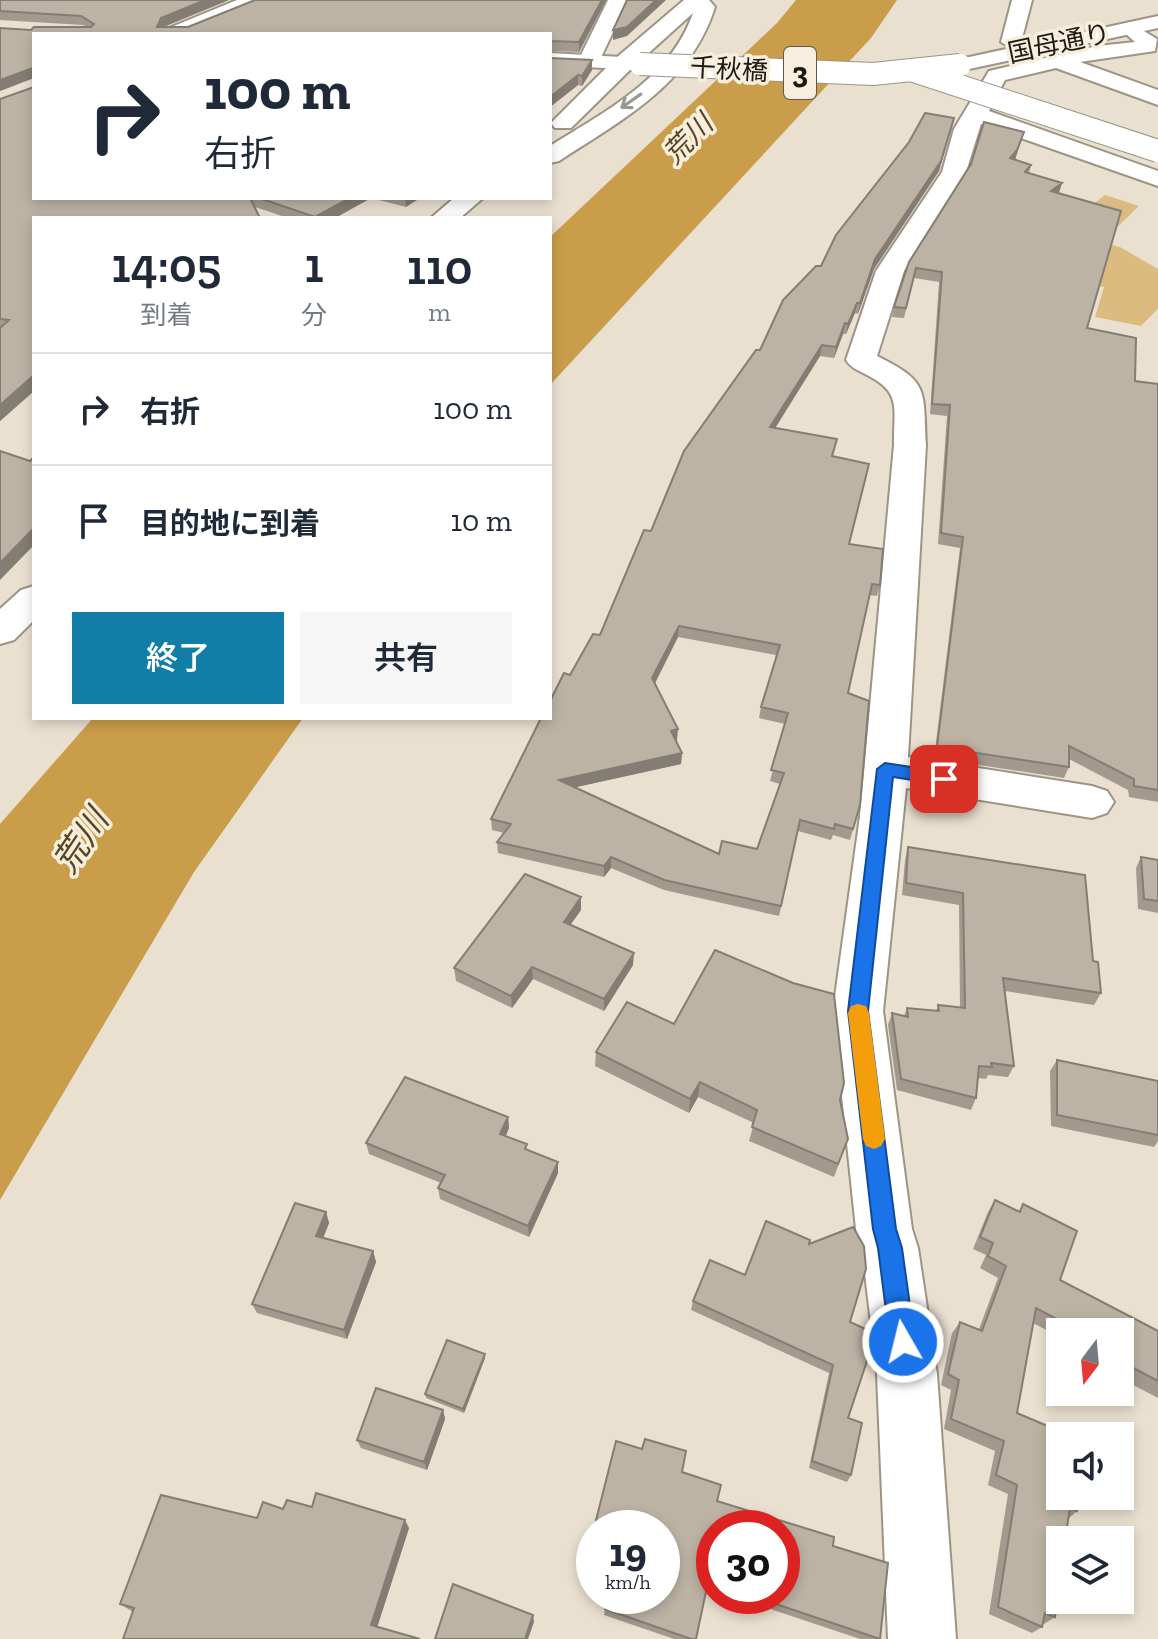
<!DOCTYPE html>
<html lang="ja">
<head>
<meta charset="utf-8">
<style>
  body { margin:0; font-family:"Zilla Slab","Noto Sans JP",serif; background:#f6f6f7; color:#1f2937; height:100vh; display:flex; flex-direction:column; font-size:30px; white-space:nowrap }
  * { box-sizing:border-box; margin:0 }
  p { font-size:26px; color:#747a83 }
  .icon { flex:none; width:44px; height:44px; fill:none; stroke:currentColor; stroke-width:2; stroke-linecap:round; stroke-linejoin:round }
  .map { position:relative; flex:1; overflow:hidden }
  .panel { position:absolute; left:32px; top:216px; width:520px; height:504px; display:flex; flex-direction:column; background:#fff; border-radius:0px; box-shadow:0 4px 12px #0003 }
  .panel>* { flex:none }
  .hud { position:absolute; left:32px; top:32px; width:520px; height:168px; border-radius:0px; box-shadow:0 4px 12px #0003; background:#fff; color:#1f2937; overflow:hidden }
  .needle { width:52px; rotate:196deg }
  .controls { position:absolute; left:1046px; top:1318px; display:grid; gap:16px }
  .controls a { display:grid; place-items:center; width:88px; height:88px; border-radius:0px; background:#fff; box-shadow:0 4px 12px #0003; font-size:40px }
  .speed { position:absolute; left:576px; top:1510px; display:flex; gap:16px; font-size:40px; font-weight:700; text-align:center }
  .speed>* { display:grid; place-content:center; width:104px; height:104px; border-radius:50%; background:#fff; box-shadow:0 4px 12px #0003; line-height:1 }
  .speed small { font-size:20px; font-weight:400 }
  .speed .limit { border:12px solid #d22; background:#fff; color:#111 }
  .pin { position:absolute; display:grid; place-items:center; width:68px; height:68px; color:#fff; margin:-34px; border-radius:16px; box-shadow:0 4px 12px #0006 }
  .me { position:absolute; width:88px; margin:-44px; rotate:352deg; stroke-linejoin:round; filter:drop-shadow(0 0 6px #0008) }
  .turn { display:flex; align-items:center; gap:28px; height:168px; padding:0 40px; font-size:36px }
  .turn .icon { width:104px; height:104px; stroke-width:2.5 }
  .turn b { display:block; font-size:56px; line-height:68px }
  .eta { display:flex; justify-content:space-evenly; align-items:center; height:136px; text-align:center }
  .eta b { font-size:48px; font-weight:600; line-height:56px }
  .primary-button { display:flex; gap:16px; margin-top:auto; padding:16px 40px }
  .primary-button a { flex:1; height:92px; border-radius:0px; background:#117ea7; color:#fff; font-size:32px; font-weight:600; line-height:92px; text-align:center }
  .primary-button a+a { background:#f6f6f7; color:#1f2937 }
  ul { padding:0; list-style:none }
  li { display:flex; align-items:center; gap:24px; height:112px; padding:0 40px; border-top:2px solid #e0e1e3 }
  li div { flex:1 }
  li b { display:block; font-size:30px }
  li em { font-style:normal }
  .map>svg:first-child { display:block }
  .green { fill:#dcbb81 }
  .water { fill:#ca9d4a }
  .lines { fill:none; stroke-linecap:round; stroke-linejoin:round }
  .minor-casing { stroke:#9d9485; stroke-width:4 }
  .major-casing { stroke:#9d9485; stroke-width:4 }
  .highway-casing { stroke:#9d9485; stroke-width:4 }
  .minor { fill:#fff; fill-rule:evenodd }
  .major { fill:#fff; fill-rule:evenodd }
  .highway { fill:#fff; fill-rule:evenodd }
  .minor-bridge-casing { stroke:#9d9485; stroke-width:24; stroke-linecap:butt }
  .major-bridge-casing { stroke:#9d9485; stroke-width:24; stroke-linecap:butt }
  .minor-bridge { stroke:#fff; stroke-width:22 }
  .major-bridge { stroke:#fff; stroke-width:22 }
  .wall { fill:#a29a8d; fill-rule:evenodd }
  .shaded-wall { fill:#847d73 }
  .building { fill:#bcb3a4; stroke:#847d73; stroke-width:2; fill-rule:evenodd }
  .oneway { stroke:#999895 }
  .route { fill:#1a73e8; stroke:#114b97; stroke-width:2 }
  .slow { fill:#f59e0b }
  .labels { text-anchor:middle; dominant-baseline:central; stroke-width:7; stroke-linejoin:round; paint-order:stroke }
  .far-street-label { font-size:26px; fill:#1c1913; stroke:#f7eedd }
  .far-water-label { font-size:28px; font-style:italic; fill:#584521; stroke:#f7eedd }
  .shield { fill:#f7eedd; stroke:#5e5950; stroke-width:2 }
  .shield-label { font-size:30px; font-weight:bold; fill:#1c1913 }
  .water-label { font-size:34px; font-style:italic; fill:#584521; stroke:#f7eedd }
</style>
</head>
<body>
<div class="map">
<svg width="1158" height="1639" viewBox="0 0 1158 1639">
  <rect width="100%" height="100%" fill="#eae0d0"/>
  <path class="green" d="M1105,195l34,11 -37,36 18,5 38,22v40l-17,17 -46,-9 9,-30 -60,-11 28,-55z"/>
  <path class="water" d="M796,0h101l-26,38 -321,347v-148l227,-214z
    M93,718h210l-109,154 -194,328v-376z"/>
  <g class="lines">
    <g class="minor-casing">
      <path id="minor" d="M608,0h20l-31,66h-16l-3,-5z
        M684,0h25l6,7c-24,77 -93,113 -156,154l-9,2v-17c56,-35 121,-68 143,-133l-61,55 -61,60h-16l-4,-5 65,-65z
        M1012,0h20l-11,42 -10,6 -10,-6z
        M1129,22l28,17 -2,12 -75,11 78,28v15l-102,-37 -51,12 -16,31 169,60v15l-177,-62 -15,48 -62,99 -27,85c53,26 46,34 49,89l-18,312 184,29 15,5 7,11 -7,11 -15,5 -186,-30 -23,223 29,218 6,19 19,126 19,265h-68l-11,-265 -15,-126 -6,-19 -23,-218 27,-195 34,-371c-1,-36 9,-52 -27,-70 -9,-5 -16,-7 -21,-15l30,-89 66,-99 12,-43 35,-58 108,-25 38,-4 -16,-14z
        M454,198h29l-23,20h-29z
        M34,586v34l-20,20 -14,4v-35l21,-19z"/>
    </g>
    <g class="major-casing">
      <path id="major" d="M1158,16v12l-198,43 -11,-6 11,-6z
        M550,53l90,5 11,6 -11,6 -90,-5z"/>
    </g>
    <g class="highway-casing">
      <path id="highway" d="M237,0h27l-3,4 -72,30h-28l3,-4z"/>
    </g>
    <use href="#minor" class="minor"/>
    <use href="#major" class="major"/>
    <use href="#highway" class="highway"/>
    <g class="minor-bridge-casing">
      <path id="minor-bridge" d="M914,71l244,80"/>
    </g>
    <g class="major-bridge-casing">
      <path id="major-bridge" d="M640,64l233,10 87,-9"/>
    </g>
    <use href="#minor-bridge" class="minor-bridge"/>
    <use href="#major-bridge" class="major-bridge"/>
  </g>
  <path class="wall" d="M0,0h229l-65,27h24l418,-27 -27,52 -29,-1v-17l-516,164h386l-14,9 -35,-9 -36,20h-47l-33,-11 -221,11v173l-34,30v-322l34,-12 -1,-9 -33,13 31,-61 56,-3 -4,-2 -83,-5z
    M550,58l42,2v10l-10,16 -4,-1 -28,22z
    M952,127l-13,44 -65,98 -16,45 -3,-1 -9,21h-3l-9,24 -14,-2 -45,72 62,11 -4,17 17,88 30,41 -3,11 -8,-1 -21,98 12,112 -10,35 -17,-5 -2,5 -33,-9 -19,85 -115,-26 -53,-22 -7,9 -106,-24 -1,-11 7,-9 -12,-3 -1,-11 79,-144 30,-40 51,-104 109,-181 61,-84zM678,637l98,18 -15,52 -2,11 26,6 -15,57 10,3 -23,65 -38,5 -144,-67 106,-23 1,-11 -6,-12 1,-1 -22,-57z
    M1021,141l-6,18 16,6 -2,8 30,20 28,135 48,53 23,3v418l-29,-5 -1,-7 -59,-31v8l-5,11 -130,-20 26,-210 -22,-4 9,-128 -17,-2 9,-132 -25,-4 -10,40 -12,-1 2,-10 77,-143z
    M908,847l185,114 8,32 -7,12 -89,-14 9,75 -6,11 -20,-2 -2,4 -8,-1 -2,20 -5,12 -74,-20 -9,-65 4,-12 12,3 3,-8 29,3 2,-6 22,2 -1,-102 -57,-10 3,-35z
    M1141,857l17,3v53l-20,-4 -2,-41z
    M581,897v13l-11,15 63,40 -29,46 -71,-32 -21,29 -56,-27 -2,-13z
    M674,1024l166,76 8,39 -14,38 -85,-36 5,-18 -56,-26 -9,16 -94,-47 1,-14z
    M1057,1060l101,21v60l-4,6 -103,-21 -1,-55z
    M508,1117l1,11 -3,8 52,37 -29,64 -89,-38 -2,-11 3,-5 -72,-29 -3,-11z
    M995,1200l24,11 4,-7 37,76 98,51v67l-38,-20v-46h-60v5l-27,-14 -16,90 60,98 -9,8 -13,98 -11,7 -1,-1 -1,4 -10,6 -43,-19 19,-120 -20,-9 7,-34 -51,-22 7,-39 -10,-5 11,-52 8,-11 19,7 19,-51 -18,-10 6,-13 -13,-6 15,-37z
    M326,1212l3,11 -6,15 50,13 3,11 -29,77 -90,-26 -5,-9z
    M809,1244l41,78 -2,96 3,57 -4,7 -38,-14 20,-95 -138,-63 2,-9z
    M485,1354v4l-21,55 -38,-15 -1,-4z
    M443,1410l2,9 -18,51 -66,-22 -4,-8z
    M682,1472l35,29 116,45 47,93h-20l-129,-43h51l-68,-68v62l-7,-2 -11,51h-22l-70,-24 1,-6 57,-81h-63l-4,-1 1,-7z
    M312,1507l97,21 -32,99 -244,-15 -13,-8 137,-86 26,-9z"/>
  <path class="shaded-wall" d="M205,0h24l-66,27h-6l4,-9z
    M602,0h4l-27,52v-10z
    M656,0h10l-39,36 -14,4v-10z
    M592,60v10l-10,16v-10z
    M33,68l1,10 -34,13v-11z
    M578,75v10l-28,22v-10z
    M954,118l-15,53 -65,98 -16,45 2,-11 15,-44z
    M1024,132l-3,9 -6,19 -5,-2z
    M1062,183l-3,10 -8,-2z
    M350,198h21l-36,20h-20v-1z
    M405,198h15l-14,9z
    M857,303l-2,10 -9,21 2,-10z
    M845,323l-2,11 -9,24 2,-11z
    M822,345l-2,11 -51,82 1,-11z
    M34,375v16l-34,30v-16z
    M34,528v17l-34,35v-17z
    M679,626l-1,11 -26,52v-11z
    M678,729l-1,11 -7,2 1,-11z
    M682,753l-1,11 -122,27v-11z
    M611,857v11l-7,9v-11z
    M581,897v13l-17,24v-12z
    M634,953l-1,12 -29,46v-12z
    M532,967l1,12 -21,29 -1,-12z
    M700,1082l-2,15 -9,16 1,-14z
    M508,1117l1,11 -8,17 -1,-11z
    M558,1162v11l-29,64 -1,-11z
    M326,1212l3,11 -9,23 -4,-10z
    M373,1251l3,11 -29,77 -3,-9z
    M485,1354v4l-21,55 -1,-4z
    M443,1410l2,9 -18,51 -3,-8z
    M405,1520l4,8 -33,103 -5,-6z
    M533,1615l1,7 -6,17h-3z"/>
  <path class="building" d="M0,0h205l-44,18 -4,9h31l67,-27h347l-23,42 -29,-1v-7h-516v164h216l10,20h-226v157l-34,30v-77l9,-8 -9,-1v-220l34,-12 -1,-19 -33,12v-52l31,2 3,-3h57l3,-3 -13,-8 -81,-5z
    M627,0h29l-29,27 -14,3z
    M550,58l42,2 -10,16 -4,-1 -28,22z
    M925,113l29,5 -13,43 -66,98 -15,44h-3l-9,21 -3,-1 -9,24 -14,-2 -52,82 67,12 -5,17 37,8 -20,80 34,5 -3,36 -8,-1 -24,109 21,8 -9,104 -7,24 -18,-5 -1,5 -34,-9 -19,86 -117,-26 -53,-23 -7,9 -107,-24 14,-18 -20,-5 50,-101h9v-17l14,-28 6,2 23,-41 7,1 44,-105 7,1 33,-80 72,-101h4l23,-50 33,-34h5l15,-31 73,-93zM679,626l101,19 -19,62 27,6 -17,57 13,3 -27,76 -35,-8 -3,13 -160,-74 123,-27 -11,-22 7,-2 -26,-51z
    M984,122l40,10 -7,18 -7,8 21,7 -6,7 37,11 -11,8 70,20 -34,117 49,10 -1,43 23,3v406l-24,-4v-7l-65,-33v21l-132,-20 26,-210 -22,-4 9,-128 -18,-1 10,-132 -26,-4 -10,40 -12,-1 15,-45 62,-98z
    M259,198h91l-35,19z
    M0,451l30,10 4,-4v71l-34,35z
    M908,847l177,28 8,86 5,1 3,31 -98,-15 11,88 -23,-3 1,4 -13,-1 -3,32 -75,-19 -9,-66 16,4 -1,-9 32,3 -1,-6 27,3 -2,-115 -57,-10z
    M1141,857l17,3v41l-14,-2z
    M525,874l56,23 -17,25 70,31 -30,46 -72,-32 -21,29 -57,-28z
    M715,950l78,33 41,11 10,89 -4,17 8,39 -10,25 -86,-37 5,-17 -57,-28 -10,17 -94,-47 31,-50 47,22z
    M1057,1060l101,21v54l-101,-20z
    M405,1077l103,40 -8,17 27,10 -2,5 33,13 -30,64 -90,-38 7,-13 -79,-32z
    M995,1200l25,12 3,-8 54,27 -17,49 98,51v50l-38,-20v-29h-39l-45,-24 -19,105 54,23h-11v60h20l-3,15 -7,-3 -5,32h-5v38l-5,39 -10,-4 -3,14 -44,-20 19,-122 -21,-10 8,-34 -53,-22 8,-39 -11,-6 12,-52 22,9 24,-65 -18,-10 5,-13 -13,-6z
    M295,1203l31,9 -10,24 57,15 -29,79 -92,-26z
    M766,1221l44,19 -1,4 44,-17 11,19 2,23 -16,53 24,11 1,4 -27,81 14,5 -11,52 -39,-14 21,-96 -140,-64 17,-41 35,15z
    M447,1340l38,14 -22,55 -38,-15z
    M376,1388l67,22 -19,52 -67,-22z
    M645,1439l41,12 -4,21 39,13 -4,16 117,36 -1,9 55,17 -8,76 -128,-43h30v-68h-68v56l-6,-2 -12,57h-5l-86,-30 4,-13h53v-68h-42l-24,-8 20,-79 26,8z
    M316,1493l89,27 -34,105 49,14h-297l11,-31 -14,-4 41,-109 96,23 6,-16 20,7 4,-9 25,7z
    M453,1584l80,31 -8,24h-90z"/>
  <defs><path id="oneway-shaft" d="M-6 0H5M1.5-3L5.5 0L1.5 3" fill="none" stroke-width="1.6" stroke-linecap="round" stroke-linejoin="round" transform="scale(2)"/></defs>
  <use class="oneway" href="#oneway-shaft" transform="translate(631 101) rotate(145)"/>
  <path class="route" d="M885,763l59,9 9,7 -9,6 -51,-8 -25,234 28,218 6,19 13,94 -3,9 -9,4 -9,-4 -4,-9 -12,-94 -5,-19 -25,-218 29,-242z"/>
  <path class="slow" d="M858,1004l8,2 3,7 16,126 -4,7 -7,3 -8,-3 -3,-7 -15,-126 3,-7z"/>
  <g class="labels">
    <g class="far-street-label">
      <text transform="translate(1059 43) rotate(-12)">国母通り</text>
      <text transform="translate(729 69) rotate(3)">千秋橋</text>
    </g>
    <g class="far-water-label">
      <text transform="translate(688 139) rotate(-45)">荒川</text>
    </g>
    <rect class="shield" x="784" y="47" width="32" height="52" rx="6"/>
    <g class="shield-label">
      <text x="800" y="73">3</text>
    </g>
    <g class="water-label">
      <text transform="translate(81 841) rotate(-56)">荒川</text>
    </g>
  </g>
</svg>
<div class="controls">
<a><svg class="needle" viewBox="-14 -14 28 28"><path d="M0-13l5 13h-10z" fill="#e53935"/><path d="M0 13l5-13h-10z" fill="#747a83"/></svg></a>
<a><svg class="icon" aria-label="sound" viewBox="0 0 24 24"><path d="M4 9h4l5-4v14l-5-4H4zM17 9q2 3 0 6"/></svg></a>
<a><svg class="icon" aria-label="layers" viewBox="0 0 24 24"><path d="M12 4l9 5-9 5-9-5zM3 14l9 5 9-5"/></svg></a>
</div>
<div class="speed"><div>19<small>km/h</small></div><div class="limit">30</div></div>
<div class="pin" style="left:944px;top:779px;background:#d93025"><svg class="icon" aria-label="arrive" viewBox="0 0 24 24"><path d="M6 21V4h12l-3 4 3 4H6"/></svg></div>
<svg class="me" style="left:903px;top:1342px" viewBox="-20 -20 40 40"><circle r="17" fill="#1a73e8" stroke="#fff" stroke-width="3"/><path d="M0-11L8 9 0 5-8 9z" fill="#fff"/></svg>
<div class="hud">
<div class="turn"><svg class="icon" aria-label="right" viewBox="0 0 24 24"><path d="M7 20v-9h11M14 6l5 5-5 5"/></svg><div><b>100 m</b>右折</div></div>
</div>
<section class="panel">
<div class="eta">
<div><b>14:05</b><p>到着</p></div>
<div><b>1</b><p>分</p></div>
<div><b>110</b><p>m</p></div>
</div>
<ul>
<li><svg class="icon" aria-label="right" viewBox="0 0 24 24"><path d="M7 20v-9h11M14 6l5 5-5 5"/></svg><div><b>右折</b></div><em>100 m</em></li>
<li><svg class="icon" aria-label="arrive" viewBox="0 0 24 24"><path d="M6 21V4h12l-3 4 3 4H6"/></svg><div><b>目的地に到着</b></div><em>10 m</em></li>
</ul>
<div class="primary-button"><a>終了</a><a>共有</a></div>
</section>
</div>
</body>
</html>
